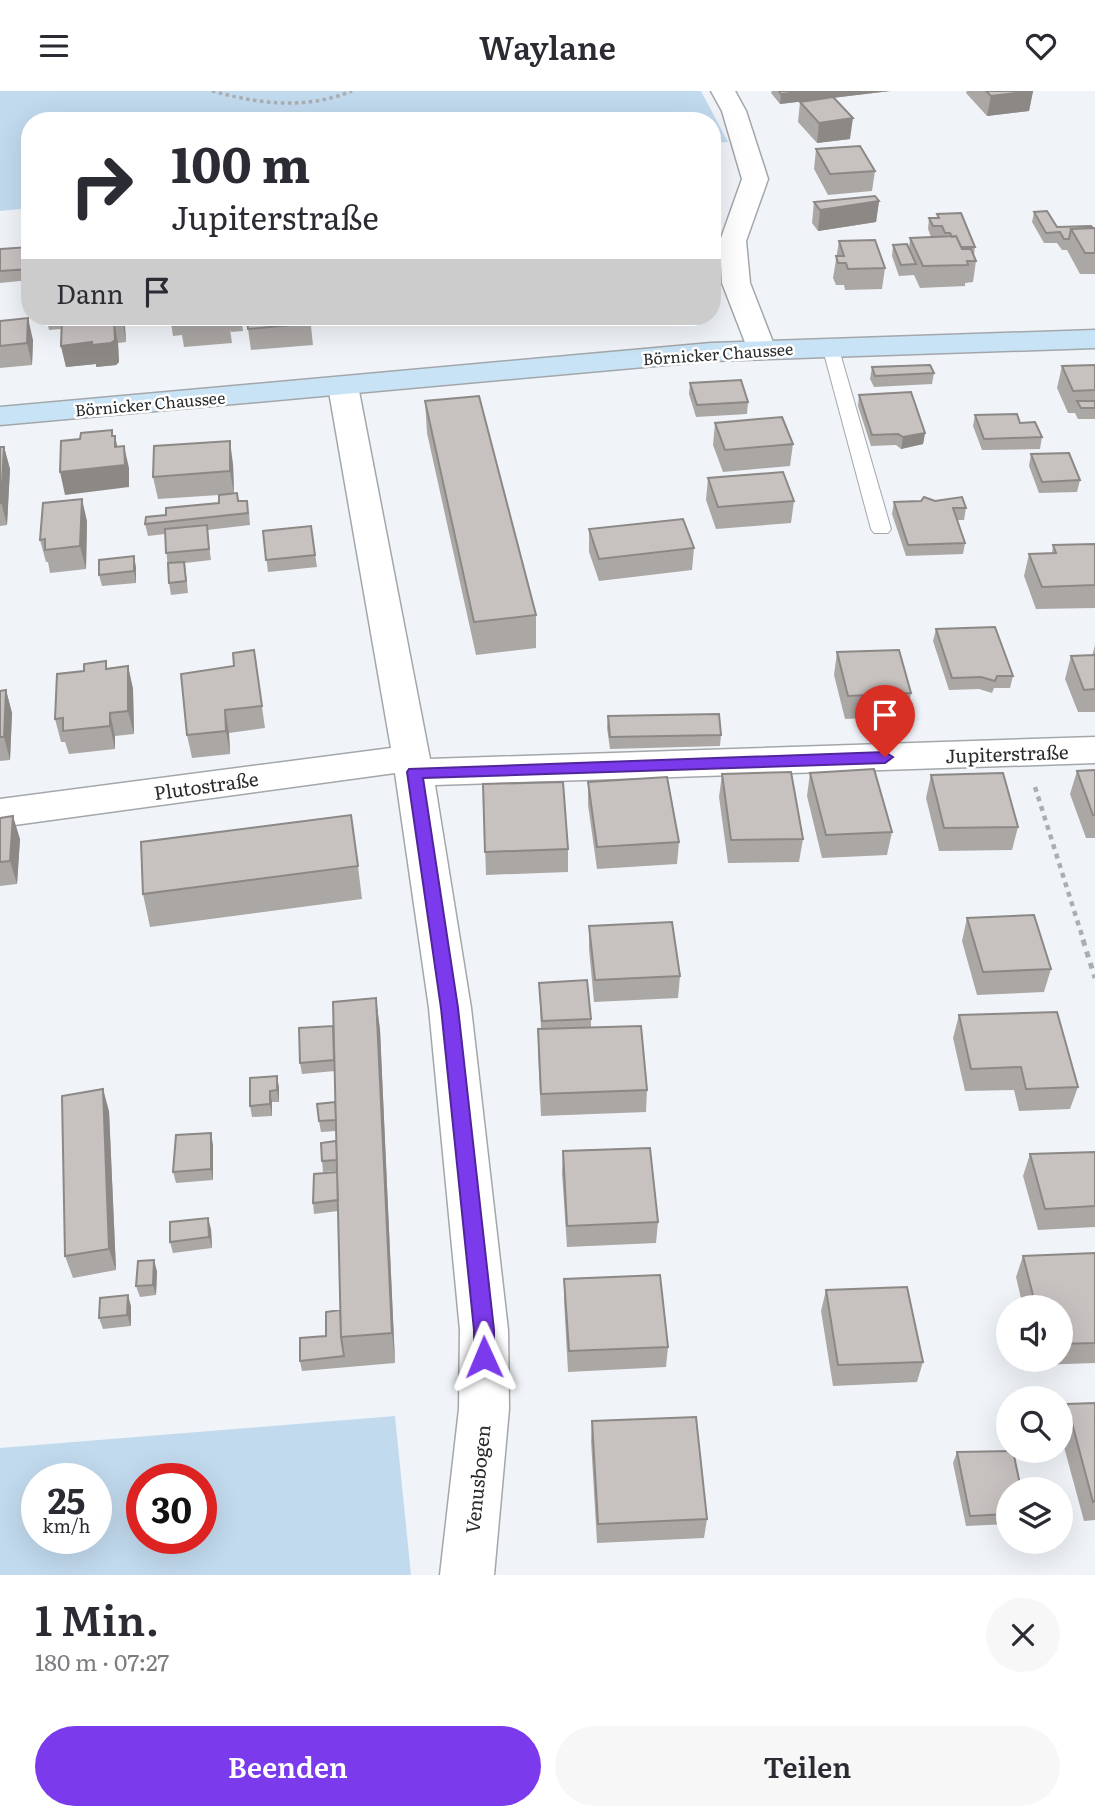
<!DOCTYPE html>
<html lang="de">
<head>
<meta charset="utf-8">
<style>
  body { margin:0; font-family:Literata,serif; background:#f7f7f7; color:#2b2b33; height:100vh; display:flex; flex-direction:column; font-size:26px; white-space:nowrap }
  * { box-sizing:border-box; margin:0 }
  p { font-size:23px; color:#7c7c81 }
  .icon { flex:none; width:38px; height:38px; fill:none; stroke:currentColor; stroke-width:2; stroke-linecap:round; stroke-linejoin:round }
  .map { position:relative; height:1484px; overflow:hidden }
  .side { display:flex; flex-direction:column; background:#fff; flex:1 }
  .side>* { flex:none }
  .guide { position:absolute; left:21px; top:21px; width:700px; height:214px; border-radius:28px; box-shadow:0 7px 28px #0002; background:#fff; color:#2b2b33; overflow:hidden }
  .tools { position:absolute; left:996px; top:1204px; display:grid; gap:14px }
  .tools a { display:grid; place-items:center; width:77px; height:77px; border-radius:50%; background:#fff; box-shadow:0 7px 28px #0002; font-size:35px }
  .speed { position:absolute; left:21px; top:1372px; display:flex; gap:14px; font-size:35px; font-weight:700; text-align:center }
  .speed>* { display:grid; place-content:center; width:91px; height:91px; border-radius:50%; background:#fff; box-shadow:0 7px 28px #0002; line-height:1 }
  .speed small { font-size:18px; font-weight:400 }
  .speed .limit { border:10px solid #d22; background:#fff; color:#111 }
  .pin { position:absolute; display:grid; place-items:center; width:60px; height:60px; color:#fff; margin:-72px -30px; border-radius:50% 50% 50% 0; rotate:-45deg; box-shadow:0 0 7px #0007 }
  .pin .icon { rotate:45deg }
  .me { position:absolute; width:77px; margin:-38px; rotate:359deg; stroke-linejoin:round; filter:drop-shadow(0 0 5px #0008) }
  .turn { display:flex; align-items:center; gap:24px; height:147px; padding:0 35px; font-size:32px }
  .turn .icon { width:91px; height:91px; stroke-width:2.5 }
  .turn b { display:block; font-size:49px; line-height:60px }
  .then { display:flex; align-items:center; height:66px; padding:0 35px; background:#0003; gap:14px; font-size:26px }
  .round { display:grid; place-items:center; flex:none; width:74px; height:74px; border-radius:37px; background:#f7f7f7 }
  .headline { display:flex; align-items:center; justify-content:space-between; height:119px; padding:0 35px }
  h1 { font-size:42px; font-weight:600; line-height:52px }
  .primary-button { display:flex; gap:14px; margin-top:auto; padding:14px 35px }
  .primary-button a { flex:1; height:80px; border-radius:42px; background:#7c3aed; color:#fff; font-size:28px; font-weight:600; line-height:80px; text-align:center }
  .primary-button a+a { background:#f7f7f7; color:#2b2b33 }
  header { display:flex; justify-content:space-between; align-items:center; height:91px; padding:0 35px; background:#fff; font-size:32px; font-weight:600 }
  .map>svg:first-child { display:block }
  .green { fill:#c2daee; fill-rule:evenodd }
  .lines { fill:none; stroke-linecap:round; stroke-linejoin:round }
  .lane-casing { stroke:#a3a7aa; stroke-width:2 }
  .street-casing { stroke:#a3a7aa; stroke-width:3 }
  .secondary-casing { stroke:#a3a7aa; stroke-width:3 }
  .path-far2 { stroke:#abaeb1; stroke-width:3.5; stroke-dasharray:3.5 3.5; stroke-linecap:butt }
  .path-far1 { stroke:#abaeb1; stroke-width:4.5; stroke-dasharray:5 5; stroke-linecap:butt }
  .path { stroke:#abaeb1; stroke-width:5; stroke-dasharray:6 6; stroke-linecap:butt }
  .lane { fill:#fff; fill-rule:evenodd }
  .street { fill:#fff; fill-rule:evenodd }
  .secondary { fill:#c9e3f6; fill-rule:evenodd }
  .wall { fill:#aba7a5 }
  .shaded-wall { fill:#8b8886 }
  .building { fill:#c7c2c0; stroke:#8b8886; stroke-width:2 }
  .route { fill:#7c3aed; stroke:#51269a; stroke-width:2 }
  .labels { text-anchor:middle; dominant-baseline:central; stroke-width:5; stroke-linejoin:round; paint-order:stroke }
  .far-street-label { font-size:16px; fill:#292b2c; stroke:#fff }
  .street-label { font-size:19px; fill:#292b2c; stroke:#fff }
</style>
</head>
<body>
<header><svg class="icon" aria-label="menu" viewBox="0 0 24 24"><path d="M4 6h16M4 12h16M4 18h16"/></svg>Waylane<svg class="icon" aria-label="heart" viewBox="0 0 24 24"><path d="M12 20l-8-8c-3-5 5-10 8-4 3-6 11-1 8 4z"/></svg></header>
<div class="map">
<svg width="1095" height="1484" viewBox="0 0 1095 1484">
  <rect width="100%" height="100%" fill="#f0f4f8"/>
  <path class="green" d="M0,0h701l27,51 -16,1v-22h-682v87l-30,3z
    M395,1325l16,159h-411v-127zM37,1388h59v59h-59zM142,1388h59v59h-59z"/>
  <g class="lines">
    <g class="lane-casing">
      <path id="lane" d="M830,250l8,5 53,183 -3,4h-14l-3,-4 -49,-183z"/>
    </g>
    <g class="street-casing">
      <path id="street" d="M711,0h24l11,20 22,68 -22,62 4,42 26,67 -4,6 -10,3 -10,-3 -4,-6 -26,-67 -2,-42 22,-62 -20,-68z
        M343,286l10,3 5,6 72,373 665,-22v26l-660,22 36,223 37,322 1,79 -15,166h-54l19,-166 1,-79 -31,-322 -34,-235 -395,54v-28l391,-51 -63,-362 5,-6z"/>
    </g>
    <g class="secondary-casing">
      <path id="secondary" d="M1095,239v18l-384,13 -711,64v-18l711,-64z"/>
    </g>
    <path class="path-far2" d="M212,0c48,13 93,19 140,0"/>
    <path class="path-far1" d="M1035,696l49,155"/>
    <path class="path" d="M1083,849l12,38"/>
    <use href="#lane" class="lane"/>
    <use href="#street" class="street"/>
    <use href="#secondary" class="secondary"/>
  </g>
  <path class="wall" d="M772,0h118l-57,7 17,41 -33,4 -19,-21 2,-20 13,-2 -33,4 -9,-11z
    M967,0h66l-4,20 -42,5 -21,-23z
    M816,58l59,22 -3,20 -44,4 -14,-26z
    M879,110l-3,21 -58,9 -6,-8 2,-21z
    M1034,121l23,15 38,1v46h-15l-13,-24h-5l-5,-7h-13l-12,-21z
    M937,123l38,33 -1,8 2,6 -3,21 -8,1v3l-45,2 -6,-13 -15,1 -7,-20 1,-11 16,3 1,-10 21,-1 -3,-8 1,-11h8z
    M839,150l46,27 -3,21 -37,1 -1,-5h-8l-3,-7z
    M30,156v33l-30,3v-34z
    M46,226h77l2,10 1,15 -8,1 1,19 -3,3 -20,2v-3l-30,3 -5,-21v-17l-12,1z
    M170,226h71l2,14 -12,1 -1,-3 2,14 -48,4 -2,-12 -9,1z
    M310,226l3,28 -62,5 -3,-21z
    M0,230l33,19 -1,25 -32,3z
    M1095,274v54h-17l-3,-6h-7l-11,-25 5,-22z
    M872,276l62,6 -2,11 -58,3 -4,-8z
    M690,292l58,19 -1,12 -51,3 -7,-23z
    M859,304l66,38 -2,11 -22,5 -5,-4 -25,1 -13,-40z
    M425,310l111,214v33l-60,7 -49,-222z
    M975,324l45,8 22,14 -2,12 -58,1 -9,-24z
    M715,332l78,21 -3,22 -67,6 -10,-27z
    M0,356h4l6,22 -3,56 -7,1z
    M1031,363l49,26 -3,12 -38,1 -10,-27z
    M233,373l1,29h3l2,8 10,11 1,13 -43,5 4,30 -26,3 3,30 -17,2 -2,-12 -4,-49 -17,2 -3,-12 21,-9 53,-12v-8l-61,4 -5,-22z
    M708,387l86,23 -3,22 -75,6 -10,-29z
    M935,410l31,7 -2,12h-7l8,23 -2,11 -57,2 -14,-42 2,-12z
    M87,430l-1,48 -36,4 -2,-11h-2l-6,-22z
    M311,435l6,41 -49,5 -5,-41z
    M589,438l105,19 -2,22 -93,11 -10,-29z
    M1095,453v64l-59,1 -12,-33 5,-22 23,-1 1,-8z
    M134,465l2,12v15l-34,3 -3,-11z
    M936,538l77,47 -3,12h-16l-2,5 -13,-4 -30,1 -16,-49z
    M1095,554v67h-17l-13,-33 6,-23h21z
    M254,559l11,78 -36,5 1,21 -38,4 -5,-23 47,-69z
    M837,561l74,41 -4,23 -62,3 -11,-44z
    M128,575l5,23 1,45 -19,2v13l-46,5 -4,-12h-4l-6,-23 53,-51z
    M6,599l6,23 -2,47 -10,1v-70z
    M608,625l113,19 -1,11 -110,3 -3,-21z
    M1095,679v68h-9l-16,-44 7,-23z
    M810,682l82,59 -5,23 -65,3 -15,-62z
    M722,683l81,65 -4,23 -71,1 -9,-66z
    M931,684l87,52 -6,23 -73,1 -13,-53z
    M588,691l91,60 -2,22 -80,5 -9,-64z
    M483,693l85,65v23l-82,3z
    M0,727l20,21 -3,45 -17,2z
    M358,775l4,33 -212,28 -7,-33z
    M967,827l84,51 -7,23 -67,3 -15,-54z
    M589,835l91,50 -2,22 -84,4 -5,-53z
    M539,892l52,36v8l56,63 -1,22 -105,4 -3,-65v-22h3z
    M376,907l4,32 15,333 -93,8 -2,-10 26,-25 14,-26 -2,-99 -24,3 -1,-11 24,-32 -14,1 -1,-11 14,-20v-10l-15,1 -2,-11 16,-19v-31l-33,3 -2,-11 33,-37z
    M959,924l119,72 -8,22 -51,2 -5,-21 -49,1 -12,-53z
    M250,987l29,9v15h-7v14l-20,1 -2,-11z
    M109,1020l7,159 -43,8 -8,-22z
    M213,1054v35l-37,3 -3,-11z
    M563,1060l95,71 -2,21 -89,4 -5,-74z
    M1095,1061v75l-57,3 -15,-54 7,-22z
    M211,1138l1,19 -39,5 -3,-11z
    M1095,1162v110l-58,2 -1,-5h24v-53h-37l-7,-30 7,-21z
    M157,1180l-1,24 -16,2 -4,-11z
    M564,1188l104,68 -2,20 -98,5 -4,-72z
    M826,1199l97,72 -6,20 -84,4 -12,-75z
    M131,1215v20l-28,3 -4,-11z
    M1095,1312v117l-11,1 -24,-89v-12l7,-16z
    M592,1330l115,98 -3,19 -107,5 -6,-102z
    M957,1361l51,37v35l-42,2 -13,-63z"/>
  <path class="shaded-wall" d="M807,0h83l-110,13 1,-10z
    M1033,0l-4,20 -42,5 4,-20z
    M853,27l-3,21 -33,4 2,-20z
    M879,110l-3,21 -58,9 2,-21z
    M122,226h1l2,10 1,15z
    M28,227l5,22 -1,25 -5,-22z
    M114,230l4,22 1,19 -3,3 -20,2v-3l-30,3 -5,-21 31,-4z
    M112,339l3,16v-10l5,22 4,-12 5,22v19l-64,8 -5,-23 52,-36z
    M925,342l-2,11 -22,5 2,-12z
    M230,350l3,23 1,30 -4,-23z
    M4,356l6,22 -3,56 -6,-23z
    M82,408l5,22 -1,48 -6,-23z
    M134,465l2,12v15l-2,-12z
    M128,575l5,23 1,45 -6,-23z
    M6,599l6,23 -2,47 -6,-23z
    M225,619l4,23 1,21 -4,-23z
    M110,622l5,23v13l-5,-23z
    M13,725l7,23 -3,45 -7,-23z
    M376,907l4,32 15,333 -3,-30z
    M277,985l2,11v15l-2,-12z
    M103,998l6,22 7,159 -7,-21z
    M270,1000l2,11v14l-2,-12z
    M211,1042l2,12v35l-2,-11z
    M208,1127l3,11 1,19 -3,-11z
    M154,1169l3,11 -1,24 -3,-10z
    M128,1204l3,11v20l-4,-11z"/>
  <path class="building" d="M779,0h28l-26,3z
    M986,0h47l-42,5z
    M833,6l20,21 -34,5 -19,-21z
    M860,55l15,25 -45,3 -14,-25z
    M875,105l4,5 -59,9 -6,-8z
    M1047,120l10,16 34,-1 2,2 -22,1 -2,10h-5l-4,-7 -14,1 -12,-21z
    M961,122l14,34h-14l-5,-11 -4,1 -2,-4h-5l-3,-7h-9l-4,-8h10l-2,-4z
    M1095,137v25h-10l-14,-24z
    M956,145l6,13h9l5,12h-9l1,4 -45,1 -13,-28z
    M875,149l10,28 -37,1 -2,-6h-8l-2,-7h8l-5,-15z
    M907,153l9,20 -15,1 -8,-20z
    M30,156v22l-30,2v-22z
    M62,226h60v3l-8,1 1,19 -4,3 -19,2v-3l-31,4z
    M179,226h49l1,4 -49,4z
    M229,226h12v3l-12,1z
    M247,226h63l1,6 -63,6z
    M28,227l-1,25 -27,3v-25z
    M930,274l4,8 -59,3 -3,-9z
    M1095,274v25l-22,1 -11,-25z
    M741,289l7,22 -51,3 -7,-22z
    M911,301l14,41 -22,4 -5,-3 -26,1 -13,-40z
    M479,305l57,219 -62,7 -49,-221z
    M1077,310h18v7h-14z
    M1017,323l3,9 15,-1 7,15 -58,2 -9,-24z
    M782,326l11,27 -68,6 -10,-27z
    M112,339v6h3v11l9,-1 1,19 -65,7 1,-31 19,-2 1,-6z
    M230,350v30l-77,6 1,-31z
    M0,356h4l-3,55 -1,1z
    M1069,362l11,27 -38,2 -11,-28z
    M783,381l11,29 -76,6 -10,-29z
    M237,402l1,8h9l1,12 -103,11 1,-7 20,-2v-7l53,-5v-8z
    M924,406l11,4 27,-4 4,11h-13l12,35 -57,2 -14,-43 27,-1z
    M82,408l-2,47 -35,4v-11l-5,1 3,-37z
    M683,428l11,29 -95,11 -10,-30z
    M207,434l2,24 -43,4 -1,-24z
    M311,435l4,29 -49,5 -3,-29z
    M1095,453v41l-53,2 -13,-33 27,-1 -3,-8z
    M134,465v15l-35,4v-15z
    M184,471l2,19 -17,2 -1,-20z
    M995,536l18,49h-16l-2,5 -14,-4 -29,1 -16,-49z
    M254,559l8,56 -37,4 1,21 -39,4 -6,-61 53,-8 -1,-13z
    M899,559l12,43 -63,3 -11,-44z
    M1095,564v34l-11,1 -13,-34z
    M106,570v8l22,-3v45l-18,2v13l-47,5v-13l-8,1 2,-45 27,-3v-7z
    M6,599l-2,47h-4v-46z
    M719,623l2,21 -111,2 -2,-21z
    M874,678l18,63 -66,3 -16,-62z
    M1095,679v45h-2l-16,-44z
    M791,681l12,67 -72,1 -9,-66z
    M1003,682l15,54 -74,1 -13,-53z
    M667,686l12,65 -82,5 -9,-65z
    M563,691l5,67 -83,3 -2,-68z
    M351,724l7,51 -215,28 -2,-52z
    M13,725l-3,45 -10,1v-44z
    M1034,824l17,54 -68,3 -16,-54z
    M672,831l8,54 -85,4 -6,-54z
    M587,889l4,39 -49,2 -3,-38z
    M376,907l16,335 -51,4 -8,-335z
    M1057,921l21,75 -52,2 -5,-22 -50,2 -12,-54z
    M333,935l1,34 -34,3 -1,-35z
    M641,935l6,64 -106,4 -3,-65z
    M277,985v14l-7,1v13l-20,2v-28z
    M103,998l6,160 -44,7 -3,-160z
    M335,1011l1,18 -17,1 -2,-17z
    M211,1042v36l-38,3 3,-37z
    M336,1050l1,19 -15,1 -1,-18z
    M650,1057l8,74 -91,4 -4,-75z
    M1095,1061v54l-50,3 -15,-55z
    M337,1081l1,28 -25,3 1,-29z
    M208,1127l1,19 -39,5v-20z
    M1095,1162v90l-35,1v-37h-24l-13,-51z
    M154,1169l-1,25 -17,1 2,-25z
    M660,1184l8,72 -99,4 -5,-72z
    M907,1196l16,75 -85,3 -12,-75z
    M128,1204l-1,20 -28,3 1,-20z
    M340,1219l1,27 3,19 -44,5v-23l26,-2v-24z
    M1095,1312v98l-2,1 -26,-98z
    M696,1326l11,102 -109,5 -6,-103z
    M1013,1360l8,38h-13v25l-38,2 -13,-64z"/>
  <path class="route" d="M885,661l8,5 -8,6 -462,15 35,230 36,322v27l-3,6 -7,3 -7,-3 -3,-6v-27l-33,-322 -34,-236 2,-3z"/>
  <g class="labels">
    <g class="far-street-label">
      <text transform="translate(718 262) rotate(-4)">Börnicker Chaussee</text>
      <text transform="translate(150 312) rotate(-5)">Börnicker Chaussee</text>
    </g>
    <g class="street-label">
      <text transform="translate(1007 662) rotate(-2)">Jupiterstraße</text>
      <text transform="translate(206 694) rotate(-8)">Plutostraße</text>
      <text transform="translate(477 1388) rotate(-84)">Venusbogen</text>
    </g>
  </g>
</svg>
<div class="tools">
<a><svg class="icon" aria-label="sound" viewBox="0 0 24 24"><path d="M4 9h4l5-4v14l-5-4H4zM17 9q2 3 0 6"/></svg></a>
<a><svg class="icon" aria-label="search" viewBox="0 0 24 24"><circle cx="10" cy="10" r="6"/><path d="M15 15l6 6"/></svg></a>
<a><svg class="icon" aria-label="layers" viewBox="0 0 24 24"><path d="M12 4l9 5-9 5-9-5zM3 14l9 5 9-5"/></svg></a>
</div>
<div class="speed"><div>25<small>km/h</small></div><div class="limit">30</div></div>
<div class="pin" style="left:885px;top:666px;background:#d93025"><svg class="icon" aria-label="arrive" viewBox="0 0 24 24"><path d="M6 21V4h12l-3 4 3 4H6"/></svg></div>
<svg class="me" style="left:484px;top:1266px" viewBox="-20 -20 40 40"><path d="M0-17L14 15 0 8-14 15z" fill="#7c3aed" stroke="#fff" stroke-width="4"/></svg>
<div class="guide">
<div class="turn"><svg class="icon" aria-label="right" viewBox="0 0 24 24"><path d="M7 20v-9h11M14 6l5 5-5 5"/></svg><div><b>100 m</b>Jupiterstraße</div></div>
<div class="then">Dann<svg class="icon" aria-label="arrive" viewBox="0 0 24 24"><path d="M6 21V4h12l-3 4 3 4H6"/></svg></div>
</div>
</div>
<section class="side">
<div class="headline"><div><h1>1 Min.</h1><p>180 m · 07:27</p></div><a class="round"><svg class="icon" aria-label="close" viewBox="0 0 24 24"><path d="M6 6l12 12M18 6L6 18"/></svg></a></div>
<div class="primary-button"><a>Beenden</a><a>Teilen</a></div>
</section>
</body>
</html>
